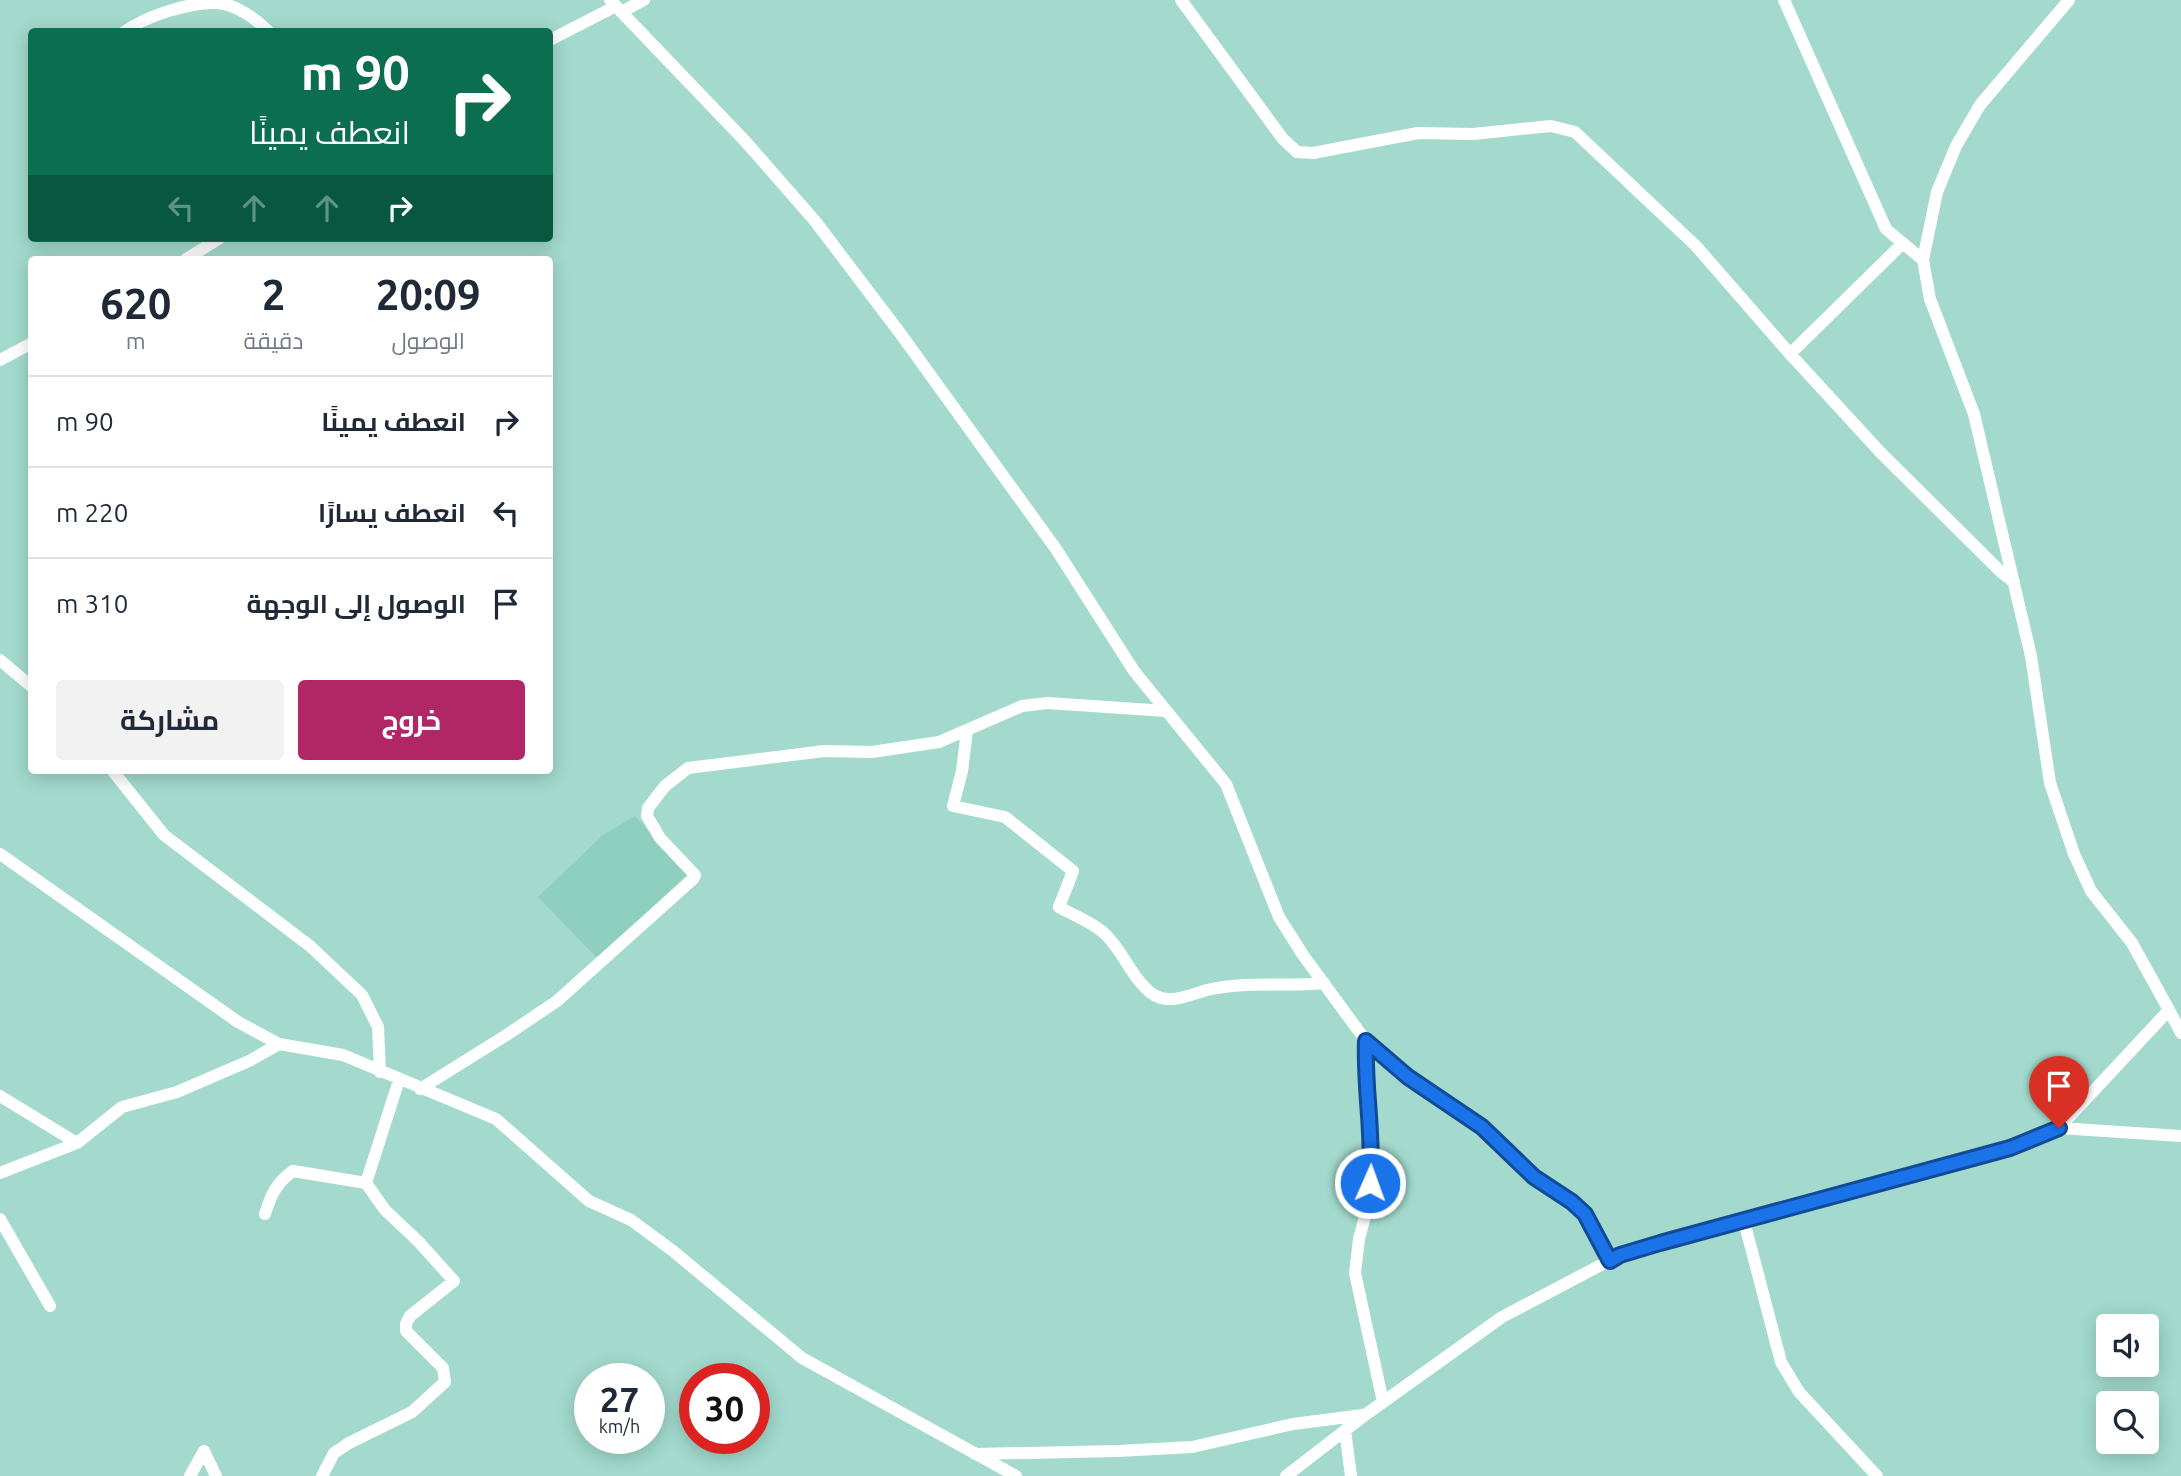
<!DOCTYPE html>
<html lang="ar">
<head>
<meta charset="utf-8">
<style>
  body { margin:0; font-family:Ubuntu,Cairo,sans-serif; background:#f2f2f3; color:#1f2937; direction:rtl; height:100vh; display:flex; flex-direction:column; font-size:26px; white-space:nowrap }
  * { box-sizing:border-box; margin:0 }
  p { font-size:23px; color:#747a83 }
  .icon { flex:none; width:38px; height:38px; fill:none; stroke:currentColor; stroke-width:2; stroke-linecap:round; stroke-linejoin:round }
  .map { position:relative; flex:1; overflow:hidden; direction:ltr }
  .side { position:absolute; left:28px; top:256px; width:525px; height:518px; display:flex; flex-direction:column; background:#fff; border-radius:7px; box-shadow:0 4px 18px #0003; direction:rtl }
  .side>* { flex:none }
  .top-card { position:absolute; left:28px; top:28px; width:525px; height:214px; border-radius:7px; box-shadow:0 4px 18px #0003; direction:rtl; background:#0b6e4f; color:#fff; overflow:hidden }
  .fabs { position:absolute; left:2096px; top:1314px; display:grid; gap:14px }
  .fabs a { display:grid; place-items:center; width:63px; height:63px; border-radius:7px; background:#fff; box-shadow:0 4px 18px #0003; font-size:35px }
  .speed { position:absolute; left:574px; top:1363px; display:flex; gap:14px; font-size:35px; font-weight:700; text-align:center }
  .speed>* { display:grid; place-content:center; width:91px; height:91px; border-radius:50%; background:#fff; box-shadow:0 4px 18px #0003; line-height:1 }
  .speed small { font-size:18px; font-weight:400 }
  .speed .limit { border:10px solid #d22; background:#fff; color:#111 }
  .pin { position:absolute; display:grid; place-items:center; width:60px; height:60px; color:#fff; margin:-72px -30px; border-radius:50% 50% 50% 0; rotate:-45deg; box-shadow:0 0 7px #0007 }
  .pin .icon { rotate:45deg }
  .me { position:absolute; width:77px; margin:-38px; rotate:2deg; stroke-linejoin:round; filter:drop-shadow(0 0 5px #0008) }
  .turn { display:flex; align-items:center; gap:24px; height:147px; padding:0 28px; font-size:32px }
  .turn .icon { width:91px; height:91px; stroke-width:2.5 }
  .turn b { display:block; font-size:49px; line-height:60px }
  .lanes { display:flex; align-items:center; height:66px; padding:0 28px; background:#0003; justify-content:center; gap:35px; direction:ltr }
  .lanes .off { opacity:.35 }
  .eta { display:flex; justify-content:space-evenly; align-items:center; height:119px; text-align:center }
  .eta b { font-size:42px; font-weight:700; line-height:49px }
  .action { display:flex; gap:14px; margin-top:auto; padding:14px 28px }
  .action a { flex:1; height:80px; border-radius:7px; background:#b12766; color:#fff; font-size:28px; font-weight:700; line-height:80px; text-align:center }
  .action a+a { background:#f2f2f3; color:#1f2937 }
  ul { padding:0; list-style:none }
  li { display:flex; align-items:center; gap:21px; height:91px; padding:0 28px; border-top:2px solid #e0e1e3 }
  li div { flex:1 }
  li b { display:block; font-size:26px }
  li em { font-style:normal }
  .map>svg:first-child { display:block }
  .built { fill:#8ecfc0 }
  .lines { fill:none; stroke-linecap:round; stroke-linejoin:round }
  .minor { stroke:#fff; stroke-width:12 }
  .route-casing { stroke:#114b97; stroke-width:18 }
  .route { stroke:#1a73e8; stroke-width:12 }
</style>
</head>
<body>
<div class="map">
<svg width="2181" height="1476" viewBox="0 0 2181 1476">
  <rect width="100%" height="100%" fill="#a3dacd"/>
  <path class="built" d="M635,816l53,57 -90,86 -60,-62 65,-62z"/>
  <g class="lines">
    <path class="minor" d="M610,0l135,141 70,80 85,112 156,216 78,122 92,113 53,133 24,38 63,86 42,36 74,50 52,50 38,25 13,12 25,47
      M1181,0l102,139 14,13 16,1 105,-20 55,1 78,-8 24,6 121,114 94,108 113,-111
      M1784,0l102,229 37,31
      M621,12l23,-12
      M124,32c22,-16 65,-30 93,-29 19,1 39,16 52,29
      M550,40l66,-34
      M186,259l34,-21
      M1790,354l91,99 121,120 12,9
      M0,360l32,-17
      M0,660l32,27
      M967,731l-5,40 -9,35 52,11 68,54 -14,36c14,8 35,16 46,27 18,17 26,43 46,59 17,13 38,2 56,-3 38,-9 79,-3 117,-7
      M112,770l52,65 146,111 52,49 16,32 2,45
      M0,854l238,168 41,22 64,11 153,64 93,82 42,19 42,31 129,107 214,118
      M2169,1010l12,23
      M1366,1041l-1,30 7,90 -4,44 -9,34 -4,34 28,129
      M420,1089l85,-53 52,-35 136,-122 2,-4 -35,-37 -13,-22 1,-8 17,-22 23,-18 136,-17 48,1 67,-10 83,-36 26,-3 118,8
      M0,1096l77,47
      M2059,1128l122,8
      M0,1173l77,-30 45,-36 55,-15 72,-31 30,-17
      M265,1214c6,-19 11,-31 28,-43l73,12
      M0,1219l50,87
      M1744,1221l37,141 18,30 78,84
      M1345,1430l6,46
      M975,1454l143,-3 74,-4 101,-23 70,-9
      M190,1476l14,-25 12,25
      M322,1476l12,-23 15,-10 63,-31 33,-30 -2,-14 -37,-37v-7l4,-8 44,-35 -36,-40 -33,-31 -19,-27 33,-103
      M1286,1476l79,-61 137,-98 118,-62 390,-107 49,-20 110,-118 -37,-67 -41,-52 -17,-37 -24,-71 -19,-127 -57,-242 -44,-115 -7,-39 14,-68 19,-46 24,-41 89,-105"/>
  </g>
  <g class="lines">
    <g class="route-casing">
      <path id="route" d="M1370,1183c4,-48 -6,-95 -4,-142l42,36 74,50 52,50 38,25 13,12 25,47 10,-6 40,-12 350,-95 49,-20"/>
    </g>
    <use href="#route" class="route"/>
  </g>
</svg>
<div class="fabs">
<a><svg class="icon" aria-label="sound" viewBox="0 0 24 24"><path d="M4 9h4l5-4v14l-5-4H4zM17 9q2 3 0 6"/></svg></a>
<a><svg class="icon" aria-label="search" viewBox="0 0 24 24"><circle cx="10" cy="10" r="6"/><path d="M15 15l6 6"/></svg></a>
</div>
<div class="speed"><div>27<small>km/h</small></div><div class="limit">30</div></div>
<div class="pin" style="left:2059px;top:1128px;background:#d93025"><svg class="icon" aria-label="arrive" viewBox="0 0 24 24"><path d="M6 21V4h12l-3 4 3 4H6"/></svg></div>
<svg class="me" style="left:1370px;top:1183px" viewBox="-20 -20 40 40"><circle r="17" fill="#1a73e8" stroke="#fff" stroke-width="3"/><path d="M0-11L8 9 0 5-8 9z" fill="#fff"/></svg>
<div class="top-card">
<div class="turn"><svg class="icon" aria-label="right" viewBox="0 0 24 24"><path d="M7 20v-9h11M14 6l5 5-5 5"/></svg><div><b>90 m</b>انعطف يمينًا</div></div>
<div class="lanes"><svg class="icon off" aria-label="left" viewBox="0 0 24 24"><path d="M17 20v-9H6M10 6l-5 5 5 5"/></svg><svg class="icon off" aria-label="ahead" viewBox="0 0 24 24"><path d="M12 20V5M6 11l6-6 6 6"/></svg><svg class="icon off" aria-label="ahead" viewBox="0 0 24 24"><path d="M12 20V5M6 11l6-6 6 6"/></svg><svg class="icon" aria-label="right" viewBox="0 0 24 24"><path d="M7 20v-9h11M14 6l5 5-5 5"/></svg></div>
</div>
<section class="side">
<div class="eta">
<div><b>20:09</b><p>الوصول</p></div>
<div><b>2</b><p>دقيقة</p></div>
<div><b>620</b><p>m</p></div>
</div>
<ul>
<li><svg class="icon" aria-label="right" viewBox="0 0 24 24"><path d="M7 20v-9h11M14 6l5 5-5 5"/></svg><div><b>انعطف يمينًا</b></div><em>90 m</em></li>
<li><svg class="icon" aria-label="left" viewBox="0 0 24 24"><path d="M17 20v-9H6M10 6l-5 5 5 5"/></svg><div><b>انعطف يسارًا</b></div><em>220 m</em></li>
<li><svg class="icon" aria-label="arrive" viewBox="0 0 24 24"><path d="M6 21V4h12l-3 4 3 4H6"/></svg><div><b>الوصول إلى الوجهة</b></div><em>310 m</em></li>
</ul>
<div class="action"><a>خروج</a><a>مشاركة</a></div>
</section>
</div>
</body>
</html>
